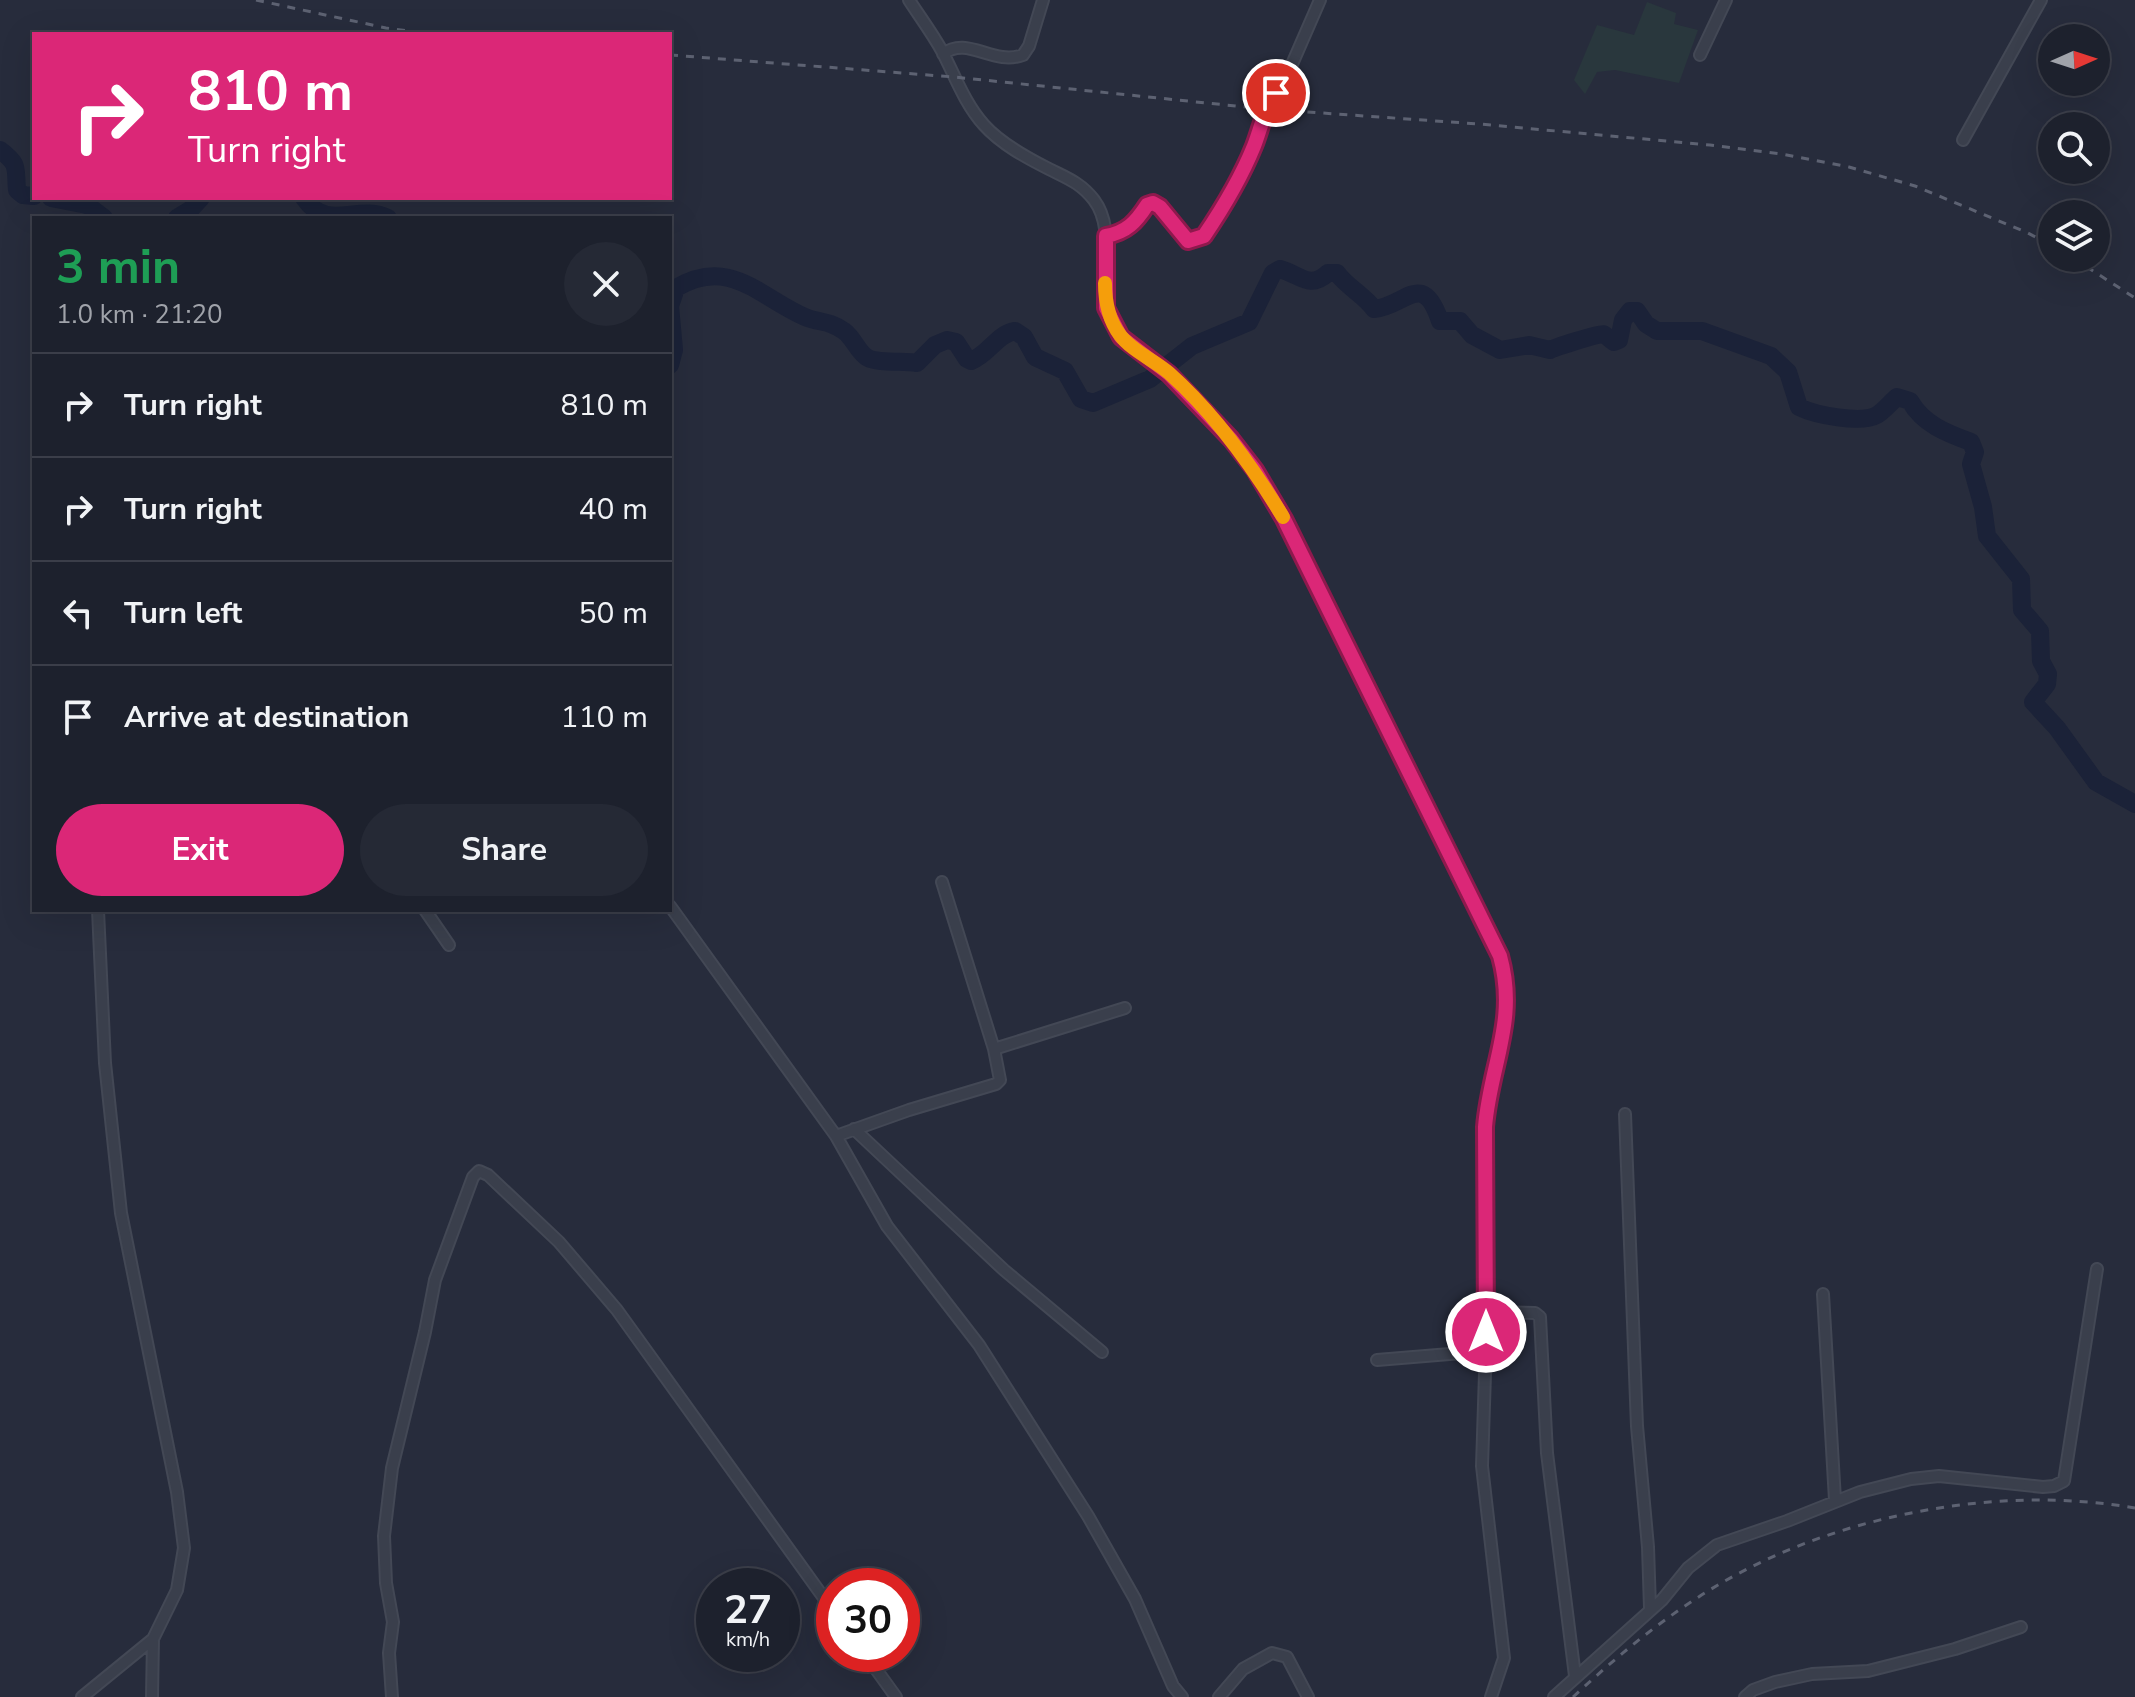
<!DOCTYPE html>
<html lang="en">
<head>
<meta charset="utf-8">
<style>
  body { margin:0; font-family:"Nunito Sans",sans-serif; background:#252935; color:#f1f3f6; height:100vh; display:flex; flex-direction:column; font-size:30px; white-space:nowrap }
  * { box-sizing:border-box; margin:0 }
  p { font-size:26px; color:#a0a3aa }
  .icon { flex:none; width:44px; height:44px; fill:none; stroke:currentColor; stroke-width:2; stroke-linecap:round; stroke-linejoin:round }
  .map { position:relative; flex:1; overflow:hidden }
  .panel { position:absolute; left:32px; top:216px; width:640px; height:696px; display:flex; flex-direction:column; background:#1d212d; border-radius:0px; box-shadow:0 8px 32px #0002,0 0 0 2px #3b3e49 }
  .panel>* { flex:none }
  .guide { position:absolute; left:32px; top:32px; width:640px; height:168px; border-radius:0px; box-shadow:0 8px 32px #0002,0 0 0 2px #3b3e49; background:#db2777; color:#fff; overflow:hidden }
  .needle { width:52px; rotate:87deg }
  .buttons { position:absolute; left:2038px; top:24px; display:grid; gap:16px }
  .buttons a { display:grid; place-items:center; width:72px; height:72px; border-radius:50%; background:#1d212d; box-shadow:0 8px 32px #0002,0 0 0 2px #3b3e49; font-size:40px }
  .speed { position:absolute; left:696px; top:1568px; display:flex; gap:16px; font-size:40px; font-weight:700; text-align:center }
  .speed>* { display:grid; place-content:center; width:104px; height:104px; border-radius:50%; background:#1d212d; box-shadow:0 8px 32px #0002,0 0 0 2px #3b3e49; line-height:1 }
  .speed small { font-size:20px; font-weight:400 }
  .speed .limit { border:12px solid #d22; background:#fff; color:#111 }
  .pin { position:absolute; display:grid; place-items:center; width:68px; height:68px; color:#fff; margin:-34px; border:4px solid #fff; border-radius:50%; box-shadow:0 2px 8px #0007 }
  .me { position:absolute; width:88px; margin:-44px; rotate:0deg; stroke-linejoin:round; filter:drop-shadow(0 0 6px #0008) }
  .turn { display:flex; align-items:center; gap:28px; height:168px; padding:0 24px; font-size:36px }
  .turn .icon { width:104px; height:104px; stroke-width:2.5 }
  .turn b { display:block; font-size:56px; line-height:68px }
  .round { display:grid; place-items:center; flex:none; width:84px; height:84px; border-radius:42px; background:#252935 }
  .head { display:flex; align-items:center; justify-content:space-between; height:136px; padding:0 24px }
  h1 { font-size:48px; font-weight:700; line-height:60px; color:#1e9e55 }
  .cta { display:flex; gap:16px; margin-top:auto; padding:16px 24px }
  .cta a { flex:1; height:92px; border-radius:48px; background:#db2777; color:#fff; font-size:32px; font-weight:700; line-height:92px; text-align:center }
  .cta a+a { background:#252935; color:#f1f3f6 }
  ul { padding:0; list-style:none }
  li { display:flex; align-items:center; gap:24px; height:104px; padding:0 24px; border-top:2px solid #3b3e49 }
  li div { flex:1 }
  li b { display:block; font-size:30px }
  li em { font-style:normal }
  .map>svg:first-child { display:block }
  .green { fill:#29373d }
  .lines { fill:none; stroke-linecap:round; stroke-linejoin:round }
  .river { stroke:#1b2238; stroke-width:18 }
  .minor-casing { stroke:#434855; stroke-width:14 }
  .minor { stroke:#3a3f4c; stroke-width:10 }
  .rail { stroke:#5d6272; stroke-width:3; stroke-dasharray:8 8; stroke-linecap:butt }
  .route-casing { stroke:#8e194d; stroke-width:20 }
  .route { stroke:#db2777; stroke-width:14 }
  .slow { stroke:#f59e0b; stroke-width:14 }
</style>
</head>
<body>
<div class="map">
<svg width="2135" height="1697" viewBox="0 0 2135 1697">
  <rect width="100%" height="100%" fill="#272c3c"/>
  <path class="green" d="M1647,2l29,11 -2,11 24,6 -19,53 -64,-13 -18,2 -12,22 -11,-14 23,-55 37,10z"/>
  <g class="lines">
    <path class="river" d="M0,150c20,15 15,18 17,40l6,5 11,1
      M51,198l36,7 17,13
      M304,198c24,35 53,5 84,20
      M177,218l13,-8 11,-12
      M670,365l4,-15 -4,-44 6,-18c54,-32 83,9 129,29 14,6 24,3 39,14 10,7 14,22 24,27 9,5 37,3 49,5l18,-18 12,-5 9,2 11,17 4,2c18,-7 26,-27 44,-30l9,6 11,20 30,14 16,28 12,4 57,-24 42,-33 57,-24 24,-49 7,-4c21,6 29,21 48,4h9c11,15 26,21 37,36 32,-3 48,-40 66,12h20l12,14 28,15 29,-5 21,5c3,-2 50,-17 53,-16 3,1 8,6 11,8l5,-2 4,-20 7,-9h7l9,13 11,7h45l69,25 17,16 11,35c16,8 62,17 78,8 7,-4 14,-13 20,-18l13,4c13,23 36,32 61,41l4,10 -4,12 12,43 4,29 34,43 1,31 18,21 1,30 7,13 -1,10 -14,18 24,26 39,54 39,22"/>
    <g class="minor-casing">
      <path id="minor" d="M909,0c11,17 23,33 33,51 13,25 23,53 42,74 17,19 43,33 65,44 18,9 32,14 45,31 27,36 -4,91 26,134 12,17 36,27 52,42 44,43 80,90 112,143l216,437c18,65 -10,109 -15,171l2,185 -5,154 22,192 -13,39
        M943,54c25,-19 49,12 80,1l6,-9 14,-46
        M1700,55l26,-55
        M1963,140l78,-140
        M1106,236c20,-4 31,-14 41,-31l6,-2 7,4 28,34 16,-5 18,-28 32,-63 11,-36 21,-31 34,-78
        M670,906l166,230 51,90 92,119 109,171 47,83 38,87 9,11
        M425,910l24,35
        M994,1049l131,-41
        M1625,1114l12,312 11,121 2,61
        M854,1129l150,141 98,82
        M836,1136l73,-26 87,-26 4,-4 -6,-31 -52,-167
        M1823,1294l12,206
        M1487,1312l48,1 5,4 7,136 28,223
        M1377,1360l109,-9
        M865,1654l31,43
        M82,1697l71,-58 24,-49 7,-42 -7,-56 -56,-279 -16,-150 -7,-153
        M152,1697l1,-58
        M392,1697l-3,-44 4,-31 -7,-39 -2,-47 8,-68 33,-136 10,-52 38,-103 6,-6 9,4 71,67 58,68 217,302
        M1219,1697l24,-28 29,-16 15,4 21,40
        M1554,1697l108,-97 26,-32 29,-23 70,-24 73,-29 51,-13 28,-3 104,11 11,-1 10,-5 33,-212
        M1745,1697l8,-7 22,-8 37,-8 56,-3 87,-22 66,-22"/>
    </g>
    <use href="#minor" class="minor"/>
    <path class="rail" d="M256,0l130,28 47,6
      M670,55l284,22 311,32 214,15 231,21 72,9 67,13 66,19 113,47 24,13
      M2073,258l62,40
      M1573,1697c39,-36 79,-70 124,-99 122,-80 294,-115 438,-90"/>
  </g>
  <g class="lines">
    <g class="route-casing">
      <path id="route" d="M1276,93c-12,17 -15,35 -22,53 -13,32 -31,62 -50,90l-16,5 -28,-34 -7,-4 -6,2c-11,17 -20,27 -41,31v72l15,29 48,37 62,65 24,31 29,49 216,437c18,65 -10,109 -15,171l1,205"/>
    </g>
    <use href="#route" class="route"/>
    <path class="slow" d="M1105,283c0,19 3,36 15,52 12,16 34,25 49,38 46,41 82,91 114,144"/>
  </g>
</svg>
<div class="buttons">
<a><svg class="needle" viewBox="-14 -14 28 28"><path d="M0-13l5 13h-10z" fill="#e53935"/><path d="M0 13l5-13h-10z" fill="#a0a3aa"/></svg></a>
<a><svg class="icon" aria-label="search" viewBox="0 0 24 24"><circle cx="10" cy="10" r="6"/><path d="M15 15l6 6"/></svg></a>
<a><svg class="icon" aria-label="layers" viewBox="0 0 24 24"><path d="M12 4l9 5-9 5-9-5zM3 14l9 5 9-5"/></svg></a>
</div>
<div class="speed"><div>27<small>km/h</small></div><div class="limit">30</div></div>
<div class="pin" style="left:1276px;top:93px;background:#d93025"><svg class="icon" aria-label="arrive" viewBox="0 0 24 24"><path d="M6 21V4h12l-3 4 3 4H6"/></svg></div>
<svg class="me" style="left:1486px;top:1332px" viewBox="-20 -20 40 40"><circle r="17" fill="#db2777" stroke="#fff" stroke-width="3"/><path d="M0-11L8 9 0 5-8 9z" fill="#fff"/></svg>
<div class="guide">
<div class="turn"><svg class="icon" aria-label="right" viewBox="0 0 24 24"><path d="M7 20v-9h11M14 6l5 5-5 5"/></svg><div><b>810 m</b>Turn right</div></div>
</div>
<section class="panel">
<div class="head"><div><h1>3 min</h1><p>1.0 km · 21:20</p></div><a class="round"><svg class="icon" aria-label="close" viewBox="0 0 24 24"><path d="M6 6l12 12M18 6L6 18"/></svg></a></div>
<ul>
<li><svg class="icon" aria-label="right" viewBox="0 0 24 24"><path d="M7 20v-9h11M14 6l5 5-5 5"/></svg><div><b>Turn right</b></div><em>810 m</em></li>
<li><svg class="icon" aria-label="right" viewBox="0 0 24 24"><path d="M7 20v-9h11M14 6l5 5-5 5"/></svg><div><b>Turn right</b></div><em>40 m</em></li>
<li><svg class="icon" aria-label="left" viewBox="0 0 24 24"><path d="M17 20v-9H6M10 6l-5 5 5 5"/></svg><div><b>Turn left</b></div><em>50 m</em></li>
<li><svg class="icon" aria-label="arrive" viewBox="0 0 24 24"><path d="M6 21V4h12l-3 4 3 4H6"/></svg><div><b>Arrive at destination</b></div><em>110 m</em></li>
</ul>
<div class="cta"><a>Exit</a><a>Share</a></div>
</section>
</div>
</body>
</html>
